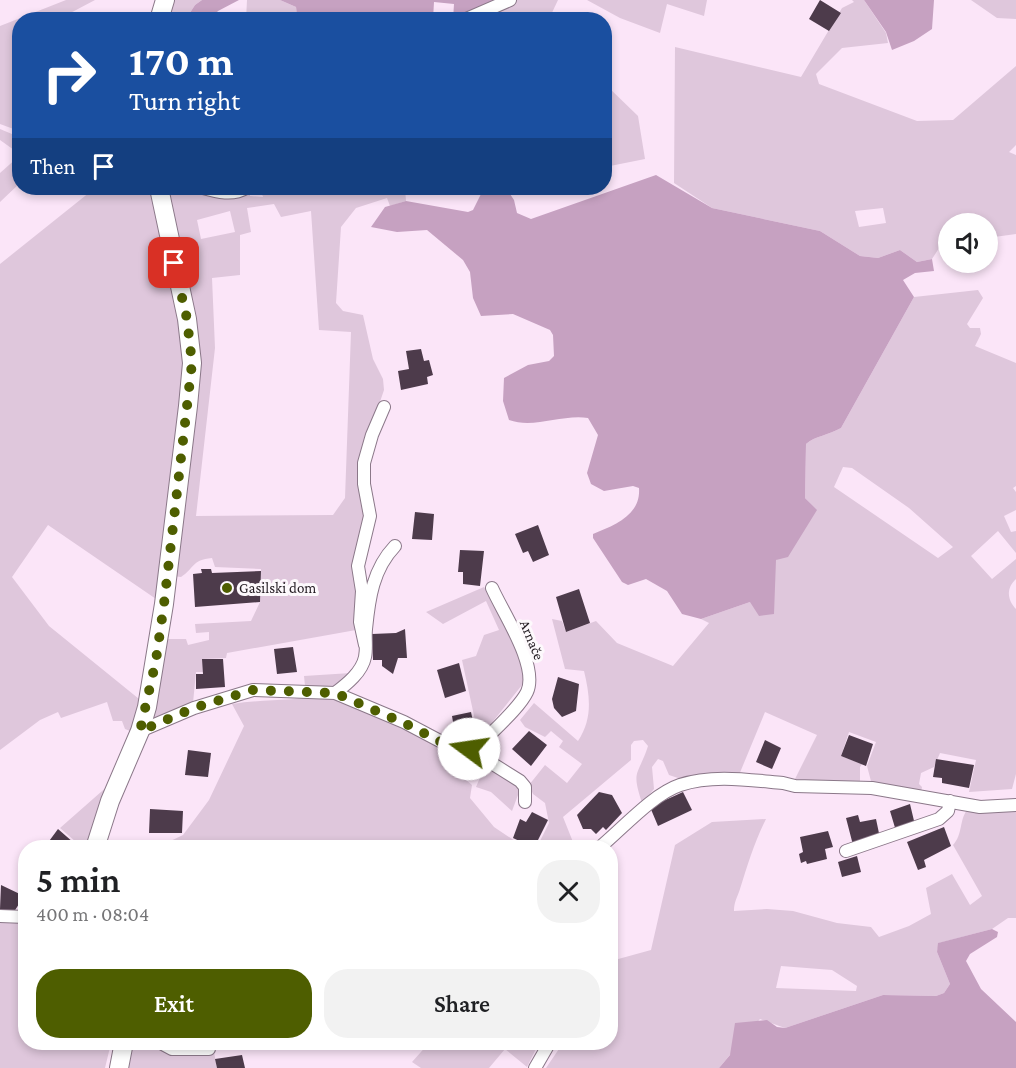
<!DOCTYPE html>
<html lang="en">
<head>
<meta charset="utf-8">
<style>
  body { margin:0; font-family:"Crimson Pro",serif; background:#f2f2f2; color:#202124; height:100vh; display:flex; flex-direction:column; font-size:22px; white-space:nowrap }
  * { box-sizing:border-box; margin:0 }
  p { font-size:20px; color:#757577 }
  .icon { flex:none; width:33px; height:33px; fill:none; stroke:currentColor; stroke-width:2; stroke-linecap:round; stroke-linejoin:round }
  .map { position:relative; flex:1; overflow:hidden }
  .drawer { position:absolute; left:18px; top:840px; width:600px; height:210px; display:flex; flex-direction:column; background:#fff; border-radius:24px; box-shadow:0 3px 9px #0003 }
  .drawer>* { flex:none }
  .hud { position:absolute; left:12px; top:12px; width:600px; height:183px; border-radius:24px; box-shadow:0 3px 9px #0003; background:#1a4fa0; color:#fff; overflow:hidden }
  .buttons { position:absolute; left:938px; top:213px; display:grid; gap:12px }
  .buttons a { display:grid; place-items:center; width:60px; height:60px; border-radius:50%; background:#fff; box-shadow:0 3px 9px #0003; font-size:30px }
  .pin { position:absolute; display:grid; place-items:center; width:51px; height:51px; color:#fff; margin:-26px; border-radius:12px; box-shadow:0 3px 9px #0006 }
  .me { position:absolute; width:66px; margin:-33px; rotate:284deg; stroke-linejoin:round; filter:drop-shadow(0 0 4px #0008) }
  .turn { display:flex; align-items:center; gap:21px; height:126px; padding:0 18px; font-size:27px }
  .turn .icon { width:78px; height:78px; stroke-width:2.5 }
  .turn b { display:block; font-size:42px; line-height:51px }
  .then { display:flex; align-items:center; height:57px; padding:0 18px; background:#0003; gap:12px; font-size:22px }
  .round { display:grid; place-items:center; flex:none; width:63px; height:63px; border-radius:24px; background:#f2f2f2 }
  .overview { display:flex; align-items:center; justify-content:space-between; height:102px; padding:0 18px }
  h1 { font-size:36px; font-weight:600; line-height:45px }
  .button { display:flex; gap:12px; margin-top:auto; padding:12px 18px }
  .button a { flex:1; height:69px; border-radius:24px; background:#4e5e00; color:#fff; font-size:24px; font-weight:600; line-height:69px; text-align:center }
  .button a+a { background:#f2f2f2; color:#202124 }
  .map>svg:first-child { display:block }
  .green { fill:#dfc7dc; fill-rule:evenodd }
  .forest { fill:#c6a1c1 }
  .building { fill:#4d3b4b }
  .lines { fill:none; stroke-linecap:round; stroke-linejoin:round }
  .street-casing { stroke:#8b7889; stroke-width:14 }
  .secondary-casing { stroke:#8b7889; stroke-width:20 }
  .street { stroke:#fff; stroke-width:12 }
  .secondary { stroke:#fff; stroke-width:18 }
  .route { stroke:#4e5e00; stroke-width:10; stroke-dasharray:0 18 }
  .poi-dot { fill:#4e5e00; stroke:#fdf9fc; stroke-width:2 }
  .labels { text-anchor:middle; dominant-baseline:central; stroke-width:6; stroke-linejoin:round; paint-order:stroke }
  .poi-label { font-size:15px; fill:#241d23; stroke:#fdf9fc; text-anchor:start }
  .street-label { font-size:15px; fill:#241d23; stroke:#fdf9fc }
</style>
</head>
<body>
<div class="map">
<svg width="1016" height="1068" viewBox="0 0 1016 1068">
  <rect width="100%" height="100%" fill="#fbe5f8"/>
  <path class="green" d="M66,0h29l-36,19 -39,1 -1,79 -6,14 6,5v13l-19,-7v-98z
    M171,0h31l-7,5 -9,14 -22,1z
    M247,0h33l16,7 1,5h-7l-8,7 -36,1z
    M514,0h44l-9,19h-21l-18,-4 -2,4 -34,1z
    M587,0h120l-3,16 -37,-12 -7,29 -40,-15z
    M852,0h12l22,33 2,10 -46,5 -26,26 3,10 98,37 36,-1 63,-54v79l-7,7 7,3v79l-29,4v-14h-39v20l-7,1 -9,14 -15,3 -17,-12 -22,8 -18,-2 -40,-25 -108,-23 -38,-25 1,-136 126,30 41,-69 12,-6zM883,208l3,15 -27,4 -4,-16z
    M971,0h45v19l-19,-1z
    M605,84l33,32 7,43 -40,8z
    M0,129l19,8 1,46 -20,19v-29l18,-16 -4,-7 -14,-10z
    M95,188h58l32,166 -26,247 -111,-76 -36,52 37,49 95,77 -14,28 -5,-2 -3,-8h-9l-6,-19 -46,16 -3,-6 -18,8 -40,30v-486z
    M166,188h22l26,6 36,-3v5l13,1 -3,-9h145l1,13 -16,5 -3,-8 -31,10 -15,19 -5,76 7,8 20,4 10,44 10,20 1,11 -17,50 -1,76 -10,68v46l-129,23 -1,5 -23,1v13h-7l-3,31 -40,18 -2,-5 13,-77h22l2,6 21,-5v-8l-13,1 -1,-9 56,-3 9,-19 1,-33 -46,-2 -3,-9c-21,2 -17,10 -31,19l-8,-1 20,-166zM274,204l7,13 30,-6 8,119 32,2 -6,166 -12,17 -137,1 19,-168 -3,-70 28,-3v-40l11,-3 -4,-24zM230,211l5,21 -34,7 -4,-19z
    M978,290l5,8 -16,26 3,4h10l1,6 -6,12 41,17v123l-3,2 3,4v18l-12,6 7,16 5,-1v22l-18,-22 -27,25 21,23 24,-20v20c-10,9 -9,21 0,30v165l-4,15 -43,3 7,-32 -36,-7 -6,14 -13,6 -2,11 3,3 -1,5 -49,-7 -5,-19 9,-24 -27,-10 -8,24 21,8 -2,3v14l-6,3 -61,-1 24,-48 -52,-23 -26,63 -58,4 -12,-4 -6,-14 -5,-2 -6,8 2,22 -12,14c-11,-34 -4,-26 6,-57l-5,-6 -9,1 -3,4v15l-68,57 12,30h-38l12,-24 -4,-20 -12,-9 -4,-9 16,-20 22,18 15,-19 -23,-17 4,-6 -12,-10 -6,6 -20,-10 -5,-7 14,-17 44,38c15,-23 12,-45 6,-70l-19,-2 -13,-50 10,2 4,11 30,-11 21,22 56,23 36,-43 -8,-4 49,-17 26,-42 40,-50 -11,-12 1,-54c9,-8 23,-9 35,-16l73,-131zM843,467l9,1 57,40 44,39 -15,11 -104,-71z
    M484,587c17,27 40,60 42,93l-47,59 -17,-79 14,-4 8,-21 15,-5 -13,-29 -43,23 -17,-12z
    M351,673l-18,14 -28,-1 -1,-10z
    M329,695l141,63 51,29 -9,24 -21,-19 -15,-5 5,-12 -13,-10 -9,9 13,11 -2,13 24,29 30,20 -368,1 27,-13 26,-35 35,-74 -12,-22c33,-5 64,-3 97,-9z
    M110,784l-20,60 -5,3h-13l4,-5 -16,-14z
    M1016,809v109h-8l-16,11 -53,14 -2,9 13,32 -6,9 -8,3 -53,-1 -98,33 -25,-9 -41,49h-173l17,-25 47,-1 1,-81 40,-11 24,-105 37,-23 54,-3c-12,24 -18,45 -26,70 -3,9 -6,13 -6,22l33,-2 26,2 44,12 34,4 8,10 30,-11 22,-12 -5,-26 26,-14 18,31 12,-9 -29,-51c10,-11 6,-24 14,-35zM781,966l51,4 25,16 -1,5 -80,-3z
    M0,921h25l1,121 85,1 -6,25h-105z
    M132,1042l20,1 17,8 45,1 3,16h-91z
    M429,1043v-1l110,1 -12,24 -22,-18 -16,19h-68l-9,-6z"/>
  <path class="forest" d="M202,0h37l-21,11 -7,8h-25l9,-14z
    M280,0h221l-48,20 1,-16 -20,-2 -1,17 -77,1 -59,-6 -1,-7z
    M864,0h70l-2,29 -18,12 -22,9 -6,-18z
    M656,175l56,33 108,23 40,25 18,2 22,-8 17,12 15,-3 2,12 -19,2 -12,7 11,17 -73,131c-12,7 -26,8 -35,16l-1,54 12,12 -29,47 -12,3 -2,54 -15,2 -9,-14 -49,17 -19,-5 -15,-23 -21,-12 -18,6 -6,-3 -29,-44v-4c22,-9 48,-19 46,-46l-6,-2 -29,5 -13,-7 -4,-11 11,-38 -10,-17c-26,-4 -54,11 -79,2l-6,-19 1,-23 24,-13 21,-4 5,-5 -1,-21 -3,-5 -37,-16 -32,2 -8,-18 -3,-26 -7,-12 -36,-30 -30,2 -26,-5 14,-20 21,-6 62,11 5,-2 11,-22h22l8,12 3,13 14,6z
    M992,929l6,3 -1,5 -27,17 -4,7 15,28 35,33v46h-297l11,-13 5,-32 32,-3 10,7 8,1 98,-33 53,1 8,-3 6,-9 -13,-32 1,-9z"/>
  <path class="building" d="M820,0l21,13 -12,18 -20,-12z
    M421,349l3,12 5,-1 4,15 -6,2 1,7 -27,6 -3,-19 11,-2 -3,-18z
    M415,512l19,2 -2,26 -20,-1z
    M538,525l11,30 -16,7 -5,-11 -5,2 -8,-19z
    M460,550l24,1 -4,35 -17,-2v-12h-5z
    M201,569h10l1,4 49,-2 -1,31 -65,5 -2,-33 9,-1z
    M579,589l11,34 -24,9 -10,-35z
    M405,629l2,29h-9l-5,16 -11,-8v-6h-9l-1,-26 24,-1z
    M293,647l4,25 -20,2 -3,-25z
    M202,659h21l2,28 -29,2v-15h7z
    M459,663l7,28 -21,7 -8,-28z
    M558,677l21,7 -3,27 -14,6 -8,-9 -2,-9z
    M471,712l5,24 -20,3 -4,-23z
    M529,731l18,14 -16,21 -19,-17z
    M849,735l24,9 -7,22 -25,-10z
    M765,740l16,8 -9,21 -16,-7z
    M188,750l23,3 -3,24 -23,-2z
    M936,759l38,6 -5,23 -27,-5v-5l-9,-1z
    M599,792l13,3 10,18 -16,17 -3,-3 -7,7 -5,-5h-8l-6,-14z
    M683,792l9,18 -34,16 -8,-19z
    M910,804l5,21 -19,6 -6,-20z
    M150,809l33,2 -1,22h-33z
    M532,812l16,8 -14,28 -21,-10 7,-19 6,3z
    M858,815l2,7 16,-3 4,19 -27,7 -7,-27z
    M944,827l7,19 -27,14 2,7 -8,3 -11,-28z
    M58,829l16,14 -4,5h-26z
    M828,831l5,16 -8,2 2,10 -20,5 -1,-3 -5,2 -2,-9 4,-2 -3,-15z
    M857,856l4,16 -19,5 -4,-15z
    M1,885l23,11 -12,19 -12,-6z
    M242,1055l3,13h-28l-2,-9z"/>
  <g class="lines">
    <g class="street-casing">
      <path id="street" d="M464,20l46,-20
        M203,188c14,4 30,8 43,0
        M365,645l-5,-23 2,-31 -4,-25 12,-50 -6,-32v-21l8,-28 12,-28
        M335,693c12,-9 27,-21 30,-36 2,-9 0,-19 1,-28 3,-31 7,-60 29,-83
        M140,731l54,-23 59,-18 82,3 69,29 53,28 20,-2c13,-15 42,-39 50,-56 12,-26 -24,-79 -35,-104
        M469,749l51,32 5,6v15
        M599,848c23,-19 54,-54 81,-63 32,-11 70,-5 103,-2l12,3 77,2 108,19 36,-2
        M846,851l93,-32 9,-8 2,-10
        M0,916l26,1
        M159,1042l13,7h37
        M535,1068l15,-26"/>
    </g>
    <g class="secondary-casing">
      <path id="secondary" d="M159,20l6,-20
        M95,848l15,-47 30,-70 7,-24 17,-103 24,-198 4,-43 -5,-44 -28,-131
        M119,1068l5,-26"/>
    </g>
    <use href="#street" class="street"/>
    <use href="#secondary" class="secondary"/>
  </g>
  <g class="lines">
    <path class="route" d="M174,263l13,56 5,44 -28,241 -8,56 -16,71 54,-23 59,-18 82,3 69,30 53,27 12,-1"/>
  </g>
  <circle class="poi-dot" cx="227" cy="588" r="6"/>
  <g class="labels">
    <g class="poi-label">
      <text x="239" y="588">Gasilski dom</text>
    </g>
    <g class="street-label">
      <text transform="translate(532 640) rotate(68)">Arnače</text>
    </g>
  </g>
</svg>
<div class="buttons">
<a><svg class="icon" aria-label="sound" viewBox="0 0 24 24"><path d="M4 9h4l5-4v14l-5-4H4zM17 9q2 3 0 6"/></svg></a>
</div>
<div class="pin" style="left:174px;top:263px;background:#d93025"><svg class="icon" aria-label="arrive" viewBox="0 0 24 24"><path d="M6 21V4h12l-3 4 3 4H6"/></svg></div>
<svg class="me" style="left:469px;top:749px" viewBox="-20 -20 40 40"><circle r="19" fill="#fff"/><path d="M0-13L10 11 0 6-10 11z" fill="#4e5e00"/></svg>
<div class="hud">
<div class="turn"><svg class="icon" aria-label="right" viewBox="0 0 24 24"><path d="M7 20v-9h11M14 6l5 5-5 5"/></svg><div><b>170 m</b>Turn right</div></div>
<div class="then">Then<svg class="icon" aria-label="arrive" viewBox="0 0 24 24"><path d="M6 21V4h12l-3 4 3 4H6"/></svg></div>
</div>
<section class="drawer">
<div class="overview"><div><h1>5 min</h1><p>400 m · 08:04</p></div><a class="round"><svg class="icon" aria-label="close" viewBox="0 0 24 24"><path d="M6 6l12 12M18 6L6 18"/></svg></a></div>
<div class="button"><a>Exit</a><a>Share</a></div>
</section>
</div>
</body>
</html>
